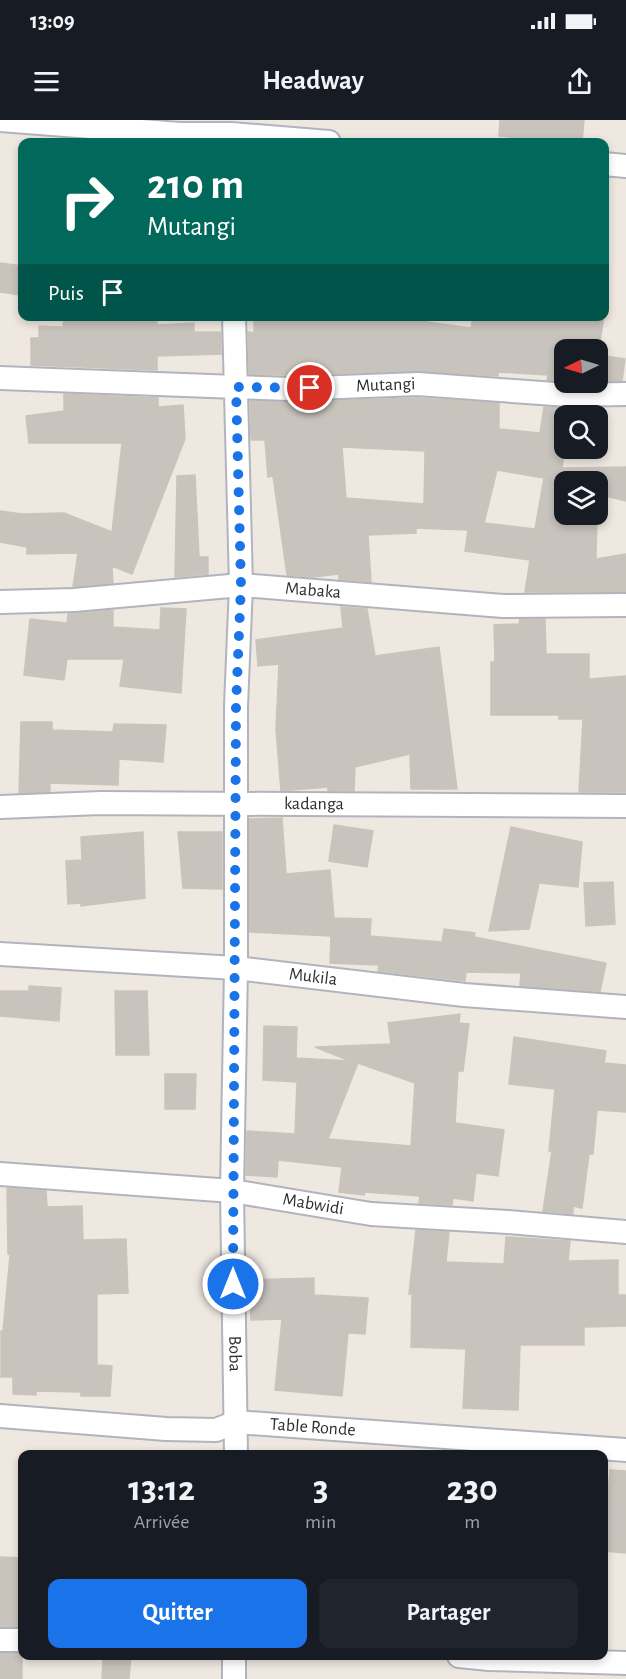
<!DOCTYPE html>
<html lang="fr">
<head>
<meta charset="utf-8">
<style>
  body { margin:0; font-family:"Alegreya Sans",sans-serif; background:#20242c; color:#f1f3f6; height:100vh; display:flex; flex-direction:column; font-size:22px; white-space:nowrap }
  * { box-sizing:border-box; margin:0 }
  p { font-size:20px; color:#9ea1a6 }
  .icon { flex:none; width:33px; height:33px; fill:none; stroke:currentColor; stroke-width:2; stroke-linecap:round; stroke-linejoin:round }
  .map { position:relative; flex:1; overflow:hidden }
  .sheet { position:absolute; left:18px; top:1330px; width:590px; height:210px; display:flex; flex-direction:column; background:#171b24; border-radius:12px; box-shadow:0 3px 9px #0003 }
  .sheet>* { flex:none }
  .hud { position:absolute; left:18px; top:18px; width:591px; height:183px; border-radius:12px; box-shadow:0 3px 9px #0003; background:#00695c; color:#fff; overflow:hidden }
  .needle { width:39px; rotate:265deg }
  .buttons { position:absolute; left:554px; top:219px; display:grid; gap:12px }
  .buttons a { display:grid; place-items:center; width:54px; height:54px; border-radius:12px; background:#171b24; box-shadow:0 3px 9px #0003; font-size:30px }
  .pin { position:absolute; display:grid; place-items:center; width:51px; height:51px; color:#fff; margin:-26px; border:3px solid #fff; border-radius:50%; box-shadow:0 2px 6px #0007 }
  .me { position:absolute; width:66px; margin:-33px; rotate:0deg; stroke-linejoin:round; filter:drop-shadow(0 0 4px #0008) }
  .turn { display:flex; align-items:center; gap:21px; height:126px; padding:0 30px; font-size:27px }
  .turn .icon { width:78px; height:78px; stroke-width:2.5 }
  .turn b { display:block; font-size:42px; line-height:51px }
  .then { display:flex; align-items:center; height:57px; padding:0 30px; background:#0003; gap:12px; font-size:22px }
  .eta { display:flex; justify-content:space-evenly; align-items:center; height:102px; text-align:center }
  .eta b { font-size:36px; font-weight:700; line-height:42px }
  .button { display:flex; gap:12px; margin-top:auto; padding:12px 30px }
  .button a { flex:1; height:69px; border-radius:12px; background:#1a73e8; color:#fff; font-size:24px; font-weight:700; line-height:69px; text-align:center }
  .button a+a { background:#20242c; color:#f1f3f6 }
  .status { display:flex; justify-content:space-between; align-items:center; height:42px; padding:0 30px; background:#171b24; direction:ltr }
  .status svg { height:16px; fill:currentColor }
  header { display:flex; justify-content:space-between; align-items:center; height:78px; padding:0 30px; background:#171b24; font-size:27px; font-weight:700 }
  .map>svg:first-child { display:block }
  .building { fill:#c8c3bc; stroke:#cbc4ba; stroke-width:1.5; fill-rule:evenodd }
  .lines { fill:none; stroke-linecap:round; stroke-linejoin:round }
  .street-casing { stroke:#b1b4be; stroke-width:26 }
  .street { stroke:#fff; stroke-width:22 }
  .route { stroke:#1a73e8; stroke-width:10; stroke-dasharray:0 18 }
  .labels { text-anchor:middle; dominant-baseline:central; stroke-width:4.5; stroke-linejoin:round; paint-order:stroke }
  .street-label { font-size:18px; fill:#2e2e2e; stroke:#fff }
</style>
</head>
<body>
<div class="status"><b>13:09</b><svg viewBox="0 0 49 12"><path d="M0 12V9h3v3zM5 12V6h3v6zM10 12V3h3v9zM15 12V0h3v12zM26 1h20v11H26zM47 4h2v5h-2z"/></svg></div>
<header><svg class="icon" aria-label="menu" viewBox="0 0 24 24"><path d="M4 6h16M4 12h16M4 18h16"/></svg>Headway<svg class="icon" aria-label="share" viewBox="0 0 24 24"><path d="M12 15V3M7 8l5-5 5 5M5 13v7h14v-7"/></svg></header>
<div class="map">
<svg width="626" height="1559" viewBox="0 0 626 1559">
  <rect width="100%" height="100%" fill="#efe8e1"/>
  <path class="building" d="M500,0h84l-2,22h-22l-61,-6z
    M0,143l22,3 -2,29 -20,-3z
    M64,196h32v3l61,3v3l37,-2v9h27v22l-64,2v14l-126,-5v-27h8v-12l24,1z
    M254,196l127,3v-3h46v6l44,6 2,-12h131l-6,39 27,4 -3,22h-25v-31h-33v31l-17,-1 1,-5 -50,-3v4l-80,-5 -129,4 -40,-1 -1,-42 6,1z
    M64,274l94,4v9l25,-2 2,34 -53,135 -20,-8 1,17 -40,4 5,-34 -51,1v-7l-27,-5v-31l22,3 42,-1 48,19 10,-89h-93l-3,-27 38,-5z
    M418,278l81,5v26l41,4 4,-26 27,1 -1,8h-6l1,32 -3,20 64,-1v34l-29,-7v-12h-33v32h33l-1,45 30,-5v38h-101l5,-32 -65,-9 3,-21 -52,-2v5l-48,2 3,47 -32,-3v-5l-26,3 -26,-2 -14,-99 -5,1 -3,-37h-14l-1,-39 40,1zM342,327l83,4 -1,53 -78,-6zM497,350l47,8 -9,51 -51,-6z
    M195,355l4,82h9v17l-33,3 2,-101z
    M341,487l26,2 8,47 64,-9 18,142h-46l-1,-35 -55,13 -1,24h-26v-4l-47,4 -5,-62 3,-65 -21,2 -2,-26 87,-12z
    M161,488l25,1 -5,84 -61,-7 4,-27h-57l-3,21 -40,-5 6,-56 37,4 1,-9 45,-4v17l47,3z
    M520,499h25l1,35h43v25l37,-3v116h-47l4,-73h-24v-4h-68v-53h4l-1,-37 25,-1z
    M21,602h31v8l61,2 1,-8 52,1 -3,37 -44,-3 -1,26 -68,-2v9l-31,1z
    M282,698l4,56 44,-4 4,48 37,1 -1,17 72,6 2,-13 31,4 -1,4 132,26 -6,29 -80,-6 1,-13 -55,-1 -1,9 -87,-10 1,-6 -49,-2 1,-27 -82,-4v-113z
    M334,705l39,6 -6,36 -38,-6z
    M511,707l71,15 -4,45 -39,-4 -10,46 -40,2z
    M143,712l2,66 -64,8v-3l-13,1 -2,-43 16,-1 -1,-23z
    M178,712h44v57l-39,-1z
    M613,762l2,42 -29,2 -2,-43z
    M29,866l32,2 -2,33 -59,-5v-25h29z
    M115,871h32l2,64h-33z
    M460,894l-1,9 10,1 -6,47h-5l-3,52 49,7 -6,46 -22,-3 -3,28 -20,-3 -1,7 -33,-2 1,-7 -55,-4 -1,3 -25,-3 3,-25 -64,-7 -1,17 -31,-2 1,-44 48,3 2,-52 -34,-2 1,-54 33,1 -1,31 54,3 -35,-14 76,-3 -3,-21zM358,943l57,20 -4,63 -83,-7z
    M514,917l92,14 -2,12 22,2v47l-29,-2 -4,44h-4l-7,54 -9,-2v8l-30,-3 9,-60h-3l6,-62 -46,-5z
    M165,954h31l-1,35h-30z
    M7,1068l39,3 1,16 35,-1 1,34 43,-1 2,54 -31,1v71l15,1 -2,30h-29v-4l-45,-1v4l-23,-1v-17h-12v-46h2l7,-76 -2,-1z
    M416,1110l33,2 -3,30 58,2 2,-27 64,4 -2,20 50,-1v35h8v31l-42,1v18h-64l-2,65 -55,-2 3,-59 -55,-2 1,-53h-3z
    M314,1158v17l54,3 -3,36 -17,-1 -6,63 -67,-6 7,-71 -31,1 -1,-40z
    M610,1350l16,1v82l-23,-2z
    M0,1437l22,1v69l-22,-1z
    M0,1533h22v26h-22z
    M103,1536h28l-2,23h-27z"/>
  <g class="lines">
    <g class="street-casing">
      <g id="street">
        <path d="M0,0l180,14h51l98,8"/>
        <path d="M604,44l22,2"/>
        <path id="s1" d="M234,196l7,269 -5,121v262l-4,223 4,264"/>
        <path id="s2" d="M0,258l289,11 129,-5 150,11 58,-1"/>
        <path id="s3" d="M0,482l74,-2 167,-15 262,21 123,-1"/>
        <path id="s4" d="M0,687l101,-4 525,3"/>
        <path id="s5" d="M0,834l236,14 228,27 162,12"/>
        <path id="s6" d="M0,1054l232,17 139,23 137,8 118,10"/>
        <path id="s7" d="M0,1296l166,13 50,1 20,-8 390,28"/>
        <path d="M0,1520h22"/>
        <path d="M459,1536l30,3 137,4"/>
        <path d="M234,1559v-23"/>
      </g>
    </g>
    <use href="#street" class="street"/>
  </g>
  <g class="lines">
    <path class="route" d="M233,1164l3,-578 5,-121 -5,-198 74,1"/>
  </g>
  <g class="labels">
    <g class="street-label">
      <text stroke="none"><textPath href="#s2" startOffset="386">Mutangi</textPath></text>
      <text stroke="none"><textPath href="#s3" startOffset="314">Mabaka</textPath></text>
      <text stroke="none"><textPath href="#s4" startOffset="314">kadanga</textPath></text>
      <text stroke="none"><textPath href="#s5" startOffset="314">Mukila</textPath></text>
      <text stroke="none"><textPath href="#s6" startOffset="315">Mabwidi</textPath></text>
      <text stroke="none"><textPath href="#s1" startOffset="1038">Boba</textPath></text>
      <text stroke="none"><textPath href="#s7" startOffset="315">Table Ronde</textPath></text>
    </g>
  </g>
</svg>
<div class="buttons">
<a><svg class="needle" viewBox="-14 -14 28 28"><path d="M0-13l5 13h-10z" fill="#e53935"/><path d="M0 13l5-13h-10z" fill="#9ea1a6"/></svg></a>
<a><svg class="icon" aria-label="search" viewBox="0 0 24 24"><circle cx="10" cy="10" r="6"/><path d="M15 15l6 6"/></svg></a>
<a><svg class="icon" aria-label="layers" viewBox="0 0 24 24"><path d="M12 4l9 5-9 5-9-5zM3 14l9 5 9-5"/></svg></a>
</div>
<div class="pin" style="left:310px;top:268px;background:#d93025"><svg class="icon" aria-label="arrive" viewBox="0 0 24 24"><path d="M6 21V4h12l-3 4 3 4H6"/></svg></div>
<svg class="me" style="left:233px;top:1164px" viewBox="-20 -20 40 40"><circle r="17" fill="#1a73e8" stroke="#fff" stroke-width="3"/><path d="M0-11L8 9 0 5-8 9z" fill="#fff"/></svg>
<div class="hud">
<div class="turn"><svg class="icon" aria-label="right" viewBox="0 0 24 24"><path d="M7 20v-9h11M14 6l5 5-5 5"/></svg><div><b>210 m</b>Mutangi</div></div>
<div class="then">Puis<svg class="icon" aria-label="arrive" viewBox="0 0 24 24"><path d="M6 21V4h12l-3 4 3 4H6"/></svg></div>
</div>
<section class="sheet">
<div class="eta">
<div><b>13:12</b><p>Arrivée</p></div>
<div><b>3</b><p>min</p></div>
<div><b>230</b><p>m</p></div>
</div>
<div class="button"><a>Quitter</a><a>Partager</a></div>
</section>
</div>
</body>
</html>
